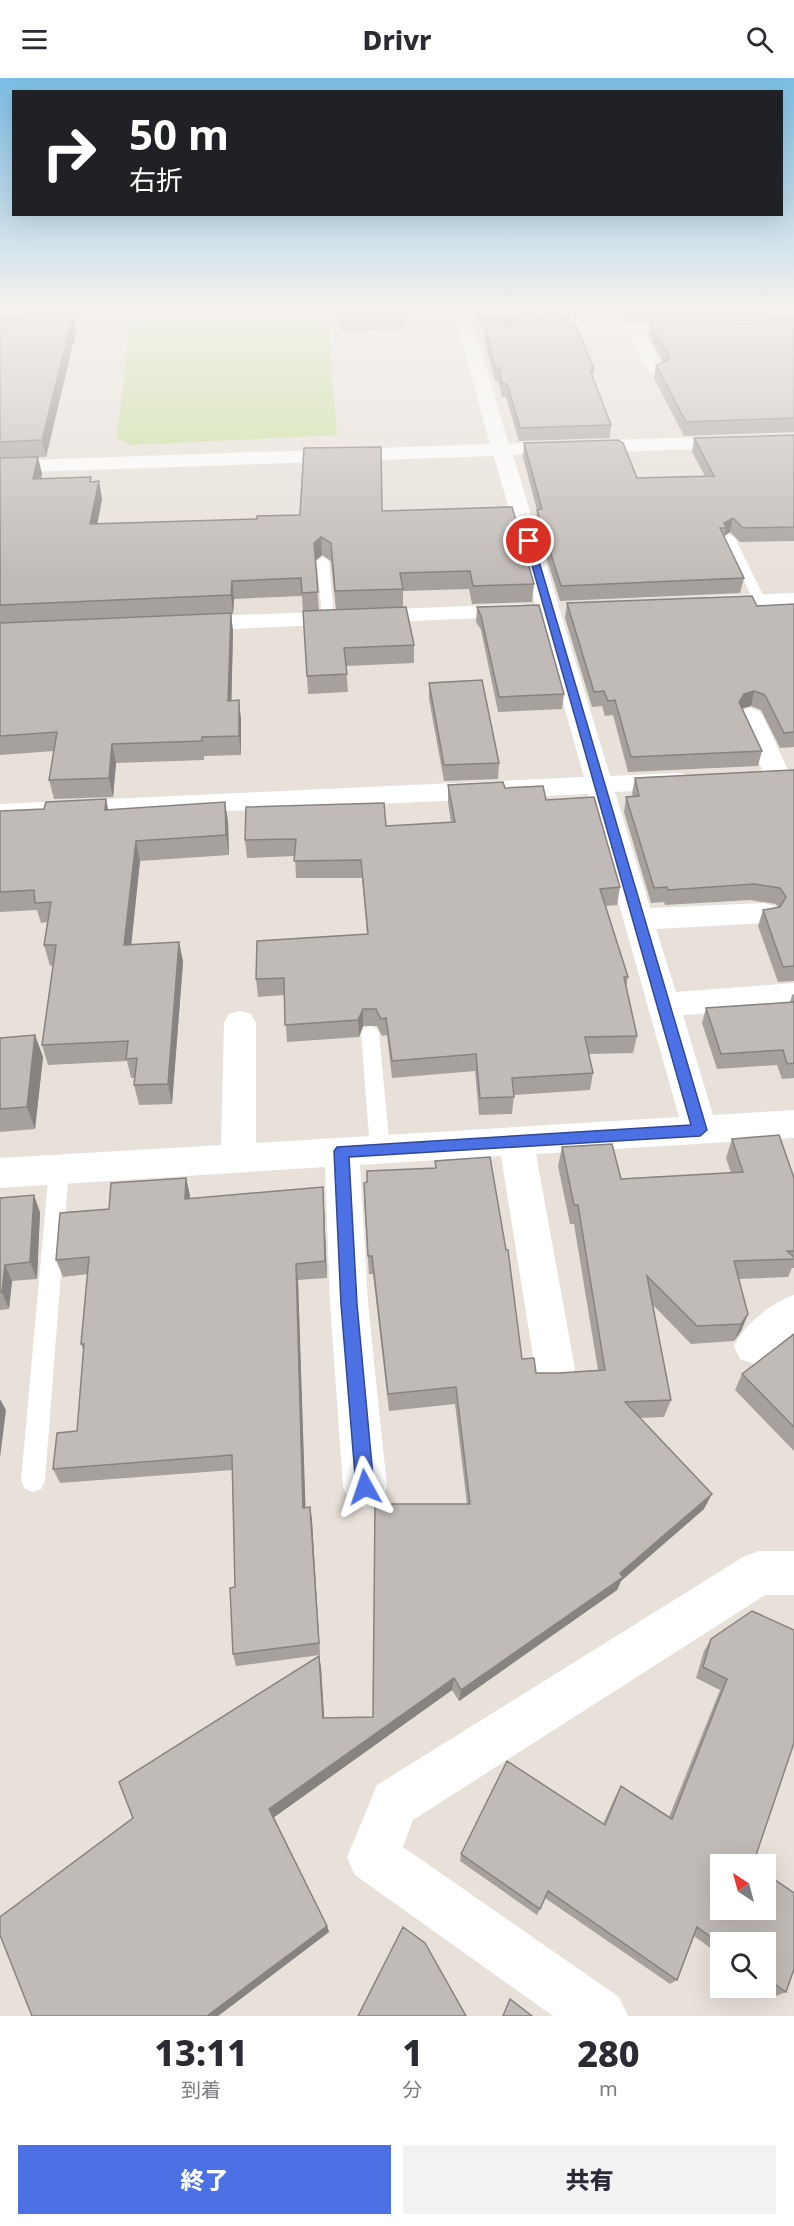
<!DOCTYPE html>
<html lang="ja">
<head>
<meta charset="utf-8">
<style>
  body { margin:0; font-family:"Noto Sans","Noto Sans JP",sans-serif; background:#f2f2f3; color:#2b2b33; height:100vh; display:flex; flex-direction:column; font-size:22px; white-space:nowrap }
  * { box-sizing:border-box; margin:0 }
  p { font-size:20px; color:#7c7c81 }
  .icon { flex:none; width:33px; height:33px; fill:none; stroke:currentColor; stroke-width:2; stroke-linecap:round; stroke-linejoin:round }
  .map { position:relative; height:1938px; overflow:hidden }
  .details { display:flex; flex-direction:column; background:#fff; flex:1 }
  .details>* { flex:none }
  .top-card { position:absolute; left:12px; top:12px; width:771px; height:126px; border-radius:0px; box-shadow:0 6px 24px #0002; background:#202124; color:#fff; overflow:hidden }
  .needle { width:39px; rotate:324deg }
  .controls { position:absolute; left:710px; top:1776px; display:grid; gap:12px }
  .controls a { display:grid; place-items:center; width:66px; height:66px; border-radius:0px; background:#fff; box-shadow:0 6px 24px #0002; font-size:30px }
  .pin { position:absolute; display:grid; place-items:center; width:51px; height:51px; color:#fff; margin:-26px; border:3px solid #fff; border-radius:50%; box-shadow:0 2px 6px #0007 }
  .me { position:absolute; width:66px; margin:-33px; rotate:355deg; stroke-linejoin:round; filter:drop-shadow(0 0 4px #0008) }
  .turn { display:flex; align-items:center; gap:21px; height:126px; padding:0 18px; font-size:27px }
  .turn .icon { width:78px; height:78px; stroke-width:2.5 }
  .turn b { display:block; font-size:42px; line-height:51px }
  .eta { display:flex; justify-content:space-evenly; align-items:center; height:102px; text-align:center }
  .eta b { font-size:36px; font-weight:800; line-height:42px }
  .cta { display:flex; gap:12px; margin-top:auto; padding:12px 18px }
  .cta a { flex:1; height:69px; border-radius:0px; background:#4c71e4; color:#fff; font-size:24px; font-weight:800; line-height:69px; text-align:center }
  .cta a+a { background:#f2f2f3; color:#2b2b33 }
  header { display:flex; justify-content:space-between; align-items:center; height:78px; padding:0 18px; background:#fff; font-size:27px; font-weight:800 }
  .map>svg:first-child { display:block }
  .pitch { fill:#c6df99 }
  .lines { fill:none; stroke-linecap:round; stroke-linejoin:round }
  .lane { fill:#fff; fill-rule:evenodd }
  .street { fill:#fff; fill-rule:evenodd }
  .wall { fill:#a6a19d; fill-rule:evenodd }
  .shaded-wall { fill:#878380 }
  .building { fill:#c1bbb7; stroke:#878380; stroke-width:1.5 }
  .route { fill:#4c71e4; stroke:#314994; stroke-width:1.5 }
</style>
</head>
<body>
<header><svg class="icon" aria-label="menu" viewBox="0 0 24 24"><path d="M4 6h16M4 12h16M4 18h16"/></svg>Drivr<svg class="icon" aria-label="search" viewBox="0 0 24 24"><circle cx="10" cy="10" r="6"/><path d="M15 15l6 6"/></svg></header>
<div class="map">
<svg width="794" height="1938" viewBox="0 0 794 1938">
  <rect width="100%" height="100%" fill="#e8e1da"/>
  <path class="pitch" d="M327,229l10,128 -206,10 -14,-7 14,-127z"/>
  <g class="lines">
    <path class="lane" d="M729,456l6,4 31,63 -2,3h-8l-2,-3 -31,-63z
      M323,479l6,4 5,57 -6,4 -6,-4 -5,-57z
      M370,948l6,2 3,5 11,116 -3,6 -7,2 -7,-2 -3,-6 -9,-116 3,-5z
      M59,1083l7,2 3,6 -24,312 -4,8 -8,3 -8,-3 -4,-8 28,-312 3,-6z"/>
    <path class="street" d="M452,229h16l41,137 14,-1 10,6 -3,4 -17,2 97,321 68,-3 10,2 3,6 -3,6 -10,2 -63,3 35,116 114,-5 11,3 4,7 -4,7 -11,3 -108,6 20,63 118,-9v24l-111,8 30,100 81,-5v28l-258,16 39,215 -6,13 -14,6 -14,-6 -6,-13 -34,-213 -141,9 8,138 19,184 -7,15 -15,6 -15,-6 -7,-15 -13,-184 -5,-136 -325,21v-30l221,-13 3,-122 5,-9 11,-3 11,3 5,9v120l423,-26 -91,-323 -588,28v-18l584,-27 -90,-321 -494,17v-12l490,-17z
      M695,244l6,1 2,4 -2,4 -56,2 20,38 -9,5 -9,-5 -19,-37 -94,2 -8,-5 8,-5z
      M794,356v12l-214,7 -10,-6 10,-6z
      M794,515v14l-85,3 -8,-2 -3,-5 3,-5 8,-2z
      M522,526l8,2 4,5 -4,5 -343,15 -8,-2 -4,-5 4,-5 8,-2z
      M750,630l9,3 4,5 28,60 -4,6 -9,2 -9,-2 -4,-6 -28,-60 4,-5z
      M794,1217v41l-26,23 -14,5 -14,-5 -6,-13c10,-22 37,-43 60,-51z
      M759,1473h35v44h-29l-352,225 -10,27 216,150 9,19h-75l-198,-141 -8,-18 30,-72 366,-228z"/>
  </g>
  <path class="wall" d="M337,229h68v22l-64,2z
    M474,229h92l4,8 -1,8 -89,3z
    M618,229h176v10l-168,4z
    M73,237l3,16 -30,126h-8l4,17 -1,5 50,-2v5l11,17 -5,25 160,-5 125,-8 152,73 -2,18 -60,2 -3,-15 -66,2v16l11,38v18l-68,3 2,26 -40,2 -6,-98 -68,3 -1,15h-2l2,18 -2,69 10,18v36l-37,1v4l-88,3 -3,34 -59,2 -5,-19 5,-29 -54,4v-437zM322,477l9,6 5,49h-17l-4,-49z
    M794,241v113l-110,4 -30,-58 2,-13 7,-3 -14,-27 1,-12z
    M485,249l109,43 -1,8 18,47 -1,13 -91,3 -13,-44h-4l-4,-16h-3l-11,-41z
    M794,357v106l-54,1 -10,-10 -6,4v1l20,41 -4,15 -180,8 -24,-77 1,-14 -14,-53 1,-14 113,35 68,-2 -13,-24 2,-14z
    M567,525l190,3 37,-2v143l-14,1 -19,-38 -10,-4 -9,2 20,43 -4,15 -130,6 -15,-57 -8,1 -3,-10 -10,1 -27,-89z
    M477,529l87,87 -2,15 -64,3 -17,-82 -5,-8z
    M429,605l70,80 -1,16 -54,2 -15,-82z
    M794,692v211l-16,1 -20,-56 5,-16 15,-3 -2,-3 -26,-4 -85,5 -1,-3 -13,1 -27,-91 2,-15h7l-1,-4 3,-15z
    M448,707l57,3 41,12 74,87 -3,18 -11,1 22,71 -2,10 11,49 -4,17 -44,1 4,19 -3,17 -76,5 -2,19 -33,1 -4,-44 -83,7 -5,-43 -5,1 -5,-10h-14l-4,11 -72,5 -3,-47 -26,2 -2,-18 111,-45 -5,-56h-66l-1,-22 -48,2 -2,-18 141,-14 65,-3 -3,-21z
    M106,721l2,11 117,-8 3,20 1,33 -89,6 -9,84 48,-3 4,20 -11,142 -33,1 -5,-20 1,-7h-4l-4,-17 -79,4 -6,-20 11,-80 -3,1 -6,-21 3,-23 -6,1 -4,-13 -37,2v-101l44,-2z
    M794,916v84l-12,1 -5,-14 -60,4 -15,-46 4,-15 84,-6 2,-7z
    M35,957l8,22 -8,72 -35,3v-94z
    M732,1061l62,39v90h-2l-4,9 -49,2 9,35 -7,17 -7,10 -43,3 -38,-39 18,95 -7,17 -24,1 64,91 -83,72 -4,9 -158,111 -7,-11 -178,127 53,109 2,6 -111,84h-186l101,-198 186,-162 2,12 3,50 49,-1 94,-213 -12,-100 -66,7 -16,-137h-4l-5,-73 71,-33v-7l87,198 14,14h23l39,-3 -24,-146h-4l-12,-58 4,-19 59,32 110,-6 -5,-15z
    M186,1100l4,18 -1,3 134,-12 4,91 -29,2 7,227h5l2,14 8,134 -84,11 -3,-12 2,-67 -3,-117 -172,13 -7,-14 24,-38 7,-80 -3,-7 7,-70 -25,3 -7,-17 53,-51z
    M0,1120l40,14 -3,67 -25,2 -3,28 -9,1z
    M794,1256v117l-59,-61 7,-16z
    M752,1533l1,253 33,128 -10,4 -11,-8v-46h-45v13l-26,-19 -17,44 -7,4 -125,-86 -8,17 -77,-54 1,-7 142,-30 13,-29 5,-9 48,31 51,-127 -24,-12 8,-27 7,-12z"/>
  <path class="shaded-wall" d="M73,237l3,16 -30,126 -4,-17z
    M38,379l4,17 -5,22 -4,-17z
    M99,403l3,18 -8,43 -4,-18z
    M733,440l-3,14 -6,4 2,-8 -2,-5z
    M321,459l1,18 -7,6 -1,-18z
    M232,503l2,18 -1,15 -2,-19z
    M231,535l2,19 -2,88 -3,-19z
    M754,613l-3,15 -11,3 -1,-7 5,-8z
    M239,622l2,19v36l-2,-19z
    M112,666l4,19 -3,34 -4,-19z
    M106,721l4,20 -5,-9z
    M225,724l3,20 1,33 -3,-20z
    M136,763l4,20 -11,105 -5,-21z
    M179,864l4,20 -11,142 -4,-20z
    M363,931v17l-4,11 -1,-17z
    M35,957l8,22 -8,72 -8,-22z
    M186,1100l4,18 -1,21 -4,-18z
    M323,1109l1,18 3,73 -2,-17z
    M34,1117l6,17 -3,67 -7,-17z
    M296,1186l2,16 8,241 -3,-13z
    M5,1187l7,16 -3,28 -7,-17z
    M748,1236l-7,17 -7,10 7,-17z
    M0,1321l6,11 -6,48z
    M712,1416l-8,15 -83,72 -4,9 -158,111 2,-11 159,-117z
    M310,1429l2,14 8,134 -1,-12z
    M319,1578l2,12 4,61 -2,-11z
    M454,1600l-2,12 -179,128 -4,-9z
    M327,1848l2,6 -111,84h-11z"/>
  <path class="building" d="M477,229h89l4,8 -90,3z
    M626,229h100l-99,2z
    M73,237l-31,125 -42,2v-124z
    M794,241v99l-108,4 -30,-57 12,-5 1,-3 -19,-34z
    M576,247l18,45h-4l21,55 -91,3 -13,-44h-5l-3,-16h-4l-10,-41z
    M794,357v92l-51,1 -10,-10 -9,5 2,5h-6l24,50 -183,8 -24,-76 5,-1 -18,-66 94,-3 5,3 14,35 77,-2 -20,-38z
    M381,369l1,64 130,-4 22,77 -61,2 -3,-15 -70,2 3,16 -68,2 -4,-48 -10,-6 -7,6 4,49 -16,1 -1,-15 -69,3 -1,14 -231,10v-147l38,-1 -5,22 58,-2 -1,5 9,-1 -9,43 167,-5v-3l43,-1 4,-67z
    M752,518l5,10 37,-2v128l-10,1 -19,-38 -11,-4 -10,3 -5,8 23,49 -131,6 -16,-57 -7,1 -4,-10 -10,1 -27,-89z
    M539,527l25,89 -65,3 -18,-81 -4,-9z
    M406,529l8,38 -70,3 3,26 -40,2 -4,-65z
    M231,535l-3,88 11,-1v36l-37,1v4l-90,3 -3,34 -60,2 8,-48 -57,4v-113z
    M482,602l17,83 -55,2 -15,-82z
    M794,692v196l-11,1 -20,-57 17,-3 6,-10 -6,-9 -26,-4 -86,6 -1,-3 -13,1 -28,-91 13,-1 -4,-18z
    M503,704l2,6 38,-2 3,14 48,-3 26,90 -20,2 28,88h-4l13,59 -52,1 8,36 -81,5 2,19 -34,1 -4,-44 -84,7 -6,-43 -5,1 -5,-10h-13l-5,11 -73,5 -1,-47 -28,1 1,-38 111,-7 -7,-74 -67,1 2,-22 -51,1 1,-33 138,-4 2,23 69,-4 -7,-37z
    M106,721l-1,11 120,-8 1,33 -90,6 -12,104 55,-3 -11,142 -34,1 3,-27 -11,1 2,-18 -86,4 14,-100h-12l7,-43 -16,1 -1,-13 -34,2v-81l44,-2 2,-7z
    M794,924v61l-7,1 -4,-14 -62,4 -15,-46z
    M35,957l-8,72 -27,2v-71z
    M779,1057l15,43v73h-7l7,6v2l-60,2 14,53 -7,10 -44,2 -50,-50 24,124 -46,2 87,92 -92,79 3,4 -162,113 -7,-12 -185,131 58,117 -120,90h-175l-32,-81v-18l133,-99 -14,-36 200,-126 4,62 50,-1 2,-213h95l-14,-117 -68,7 -16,-138h-4l-4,-73 3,-1v-11l69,-3 -1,-7 55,-4 16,93h2l14,109 12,-1 2,15h23l46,-3 -27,-165h-4l-12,-58 50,-3 9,35 122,-7 -11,-33z
    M186,1100l-1,21 138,-12 2,74 -29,3 7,244 7,-1 9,136 -86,11 -3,-66 5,-1 -3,-132 -179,14 4,-36 20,-2 7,-87h-3l8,-87 -33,3 4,-47 49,-4 2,-26z
    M34,1117l-4,67 -25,3 -3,27h-2v-94z
    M794,1256v93l-52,-53z
    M752,1533l42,19v113l-41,121h-33v46h45v-37l29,20v76l-8,23 -21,-15v-35h-45v2l-23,-17 -20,53 -129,-89 -8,18 -79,-55 46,-93 98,64 16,-39 51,33 55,-140 -24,-12 8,-28z
    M403,1849l22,16 41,73h-108z
    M510,1921l22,17h-29z"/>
  <linearGradient id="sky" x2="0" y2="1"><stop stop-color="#7bbde4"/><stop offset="0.46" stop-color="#f5f2ee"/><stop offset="1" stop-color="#f5f2ee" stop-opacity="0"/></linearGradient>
  <rect width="794" height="500" fill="url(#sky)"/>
  <path class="route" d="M529,461l4,2 174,589 -7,6 -351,21 8,147 17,183 -3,6 -6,3 -7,-3 -2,-6 -15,-183 -7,-153 3,-4 354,-22 -166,-584z"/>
</svg>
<div class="controls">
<a><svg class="needle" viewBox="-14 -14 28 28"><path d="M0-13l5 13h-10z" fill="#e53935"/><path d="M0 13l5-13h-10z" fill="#7c7c81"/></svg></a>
<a><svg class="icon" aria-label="search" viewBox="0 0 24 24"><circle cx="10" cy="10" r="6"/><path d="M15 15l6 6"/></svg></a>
</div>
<div class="pin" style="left:529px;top:463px;background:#d93025"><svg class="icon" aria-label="arrive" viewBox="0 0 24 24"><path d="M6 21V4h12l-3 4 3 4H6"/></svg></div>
<svg class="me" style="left:365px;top:1409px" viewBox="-20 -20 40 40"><path d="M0-17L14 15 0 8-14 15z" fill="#4c71e4" stroke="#fff" stroke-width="4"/></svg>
<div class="top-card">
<div class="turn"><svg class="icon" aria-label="right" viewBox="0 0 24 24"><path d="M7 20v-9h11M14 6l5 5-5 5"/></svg><div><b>50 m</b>右折</div></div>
</div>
</div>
<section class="details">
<div class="eta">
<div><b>13:11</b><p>到着</p></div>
<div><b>1</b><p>分</p></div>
<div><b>280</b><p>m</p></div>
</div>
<div class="cta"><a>終了</a><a>共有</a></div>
</section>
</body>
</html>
